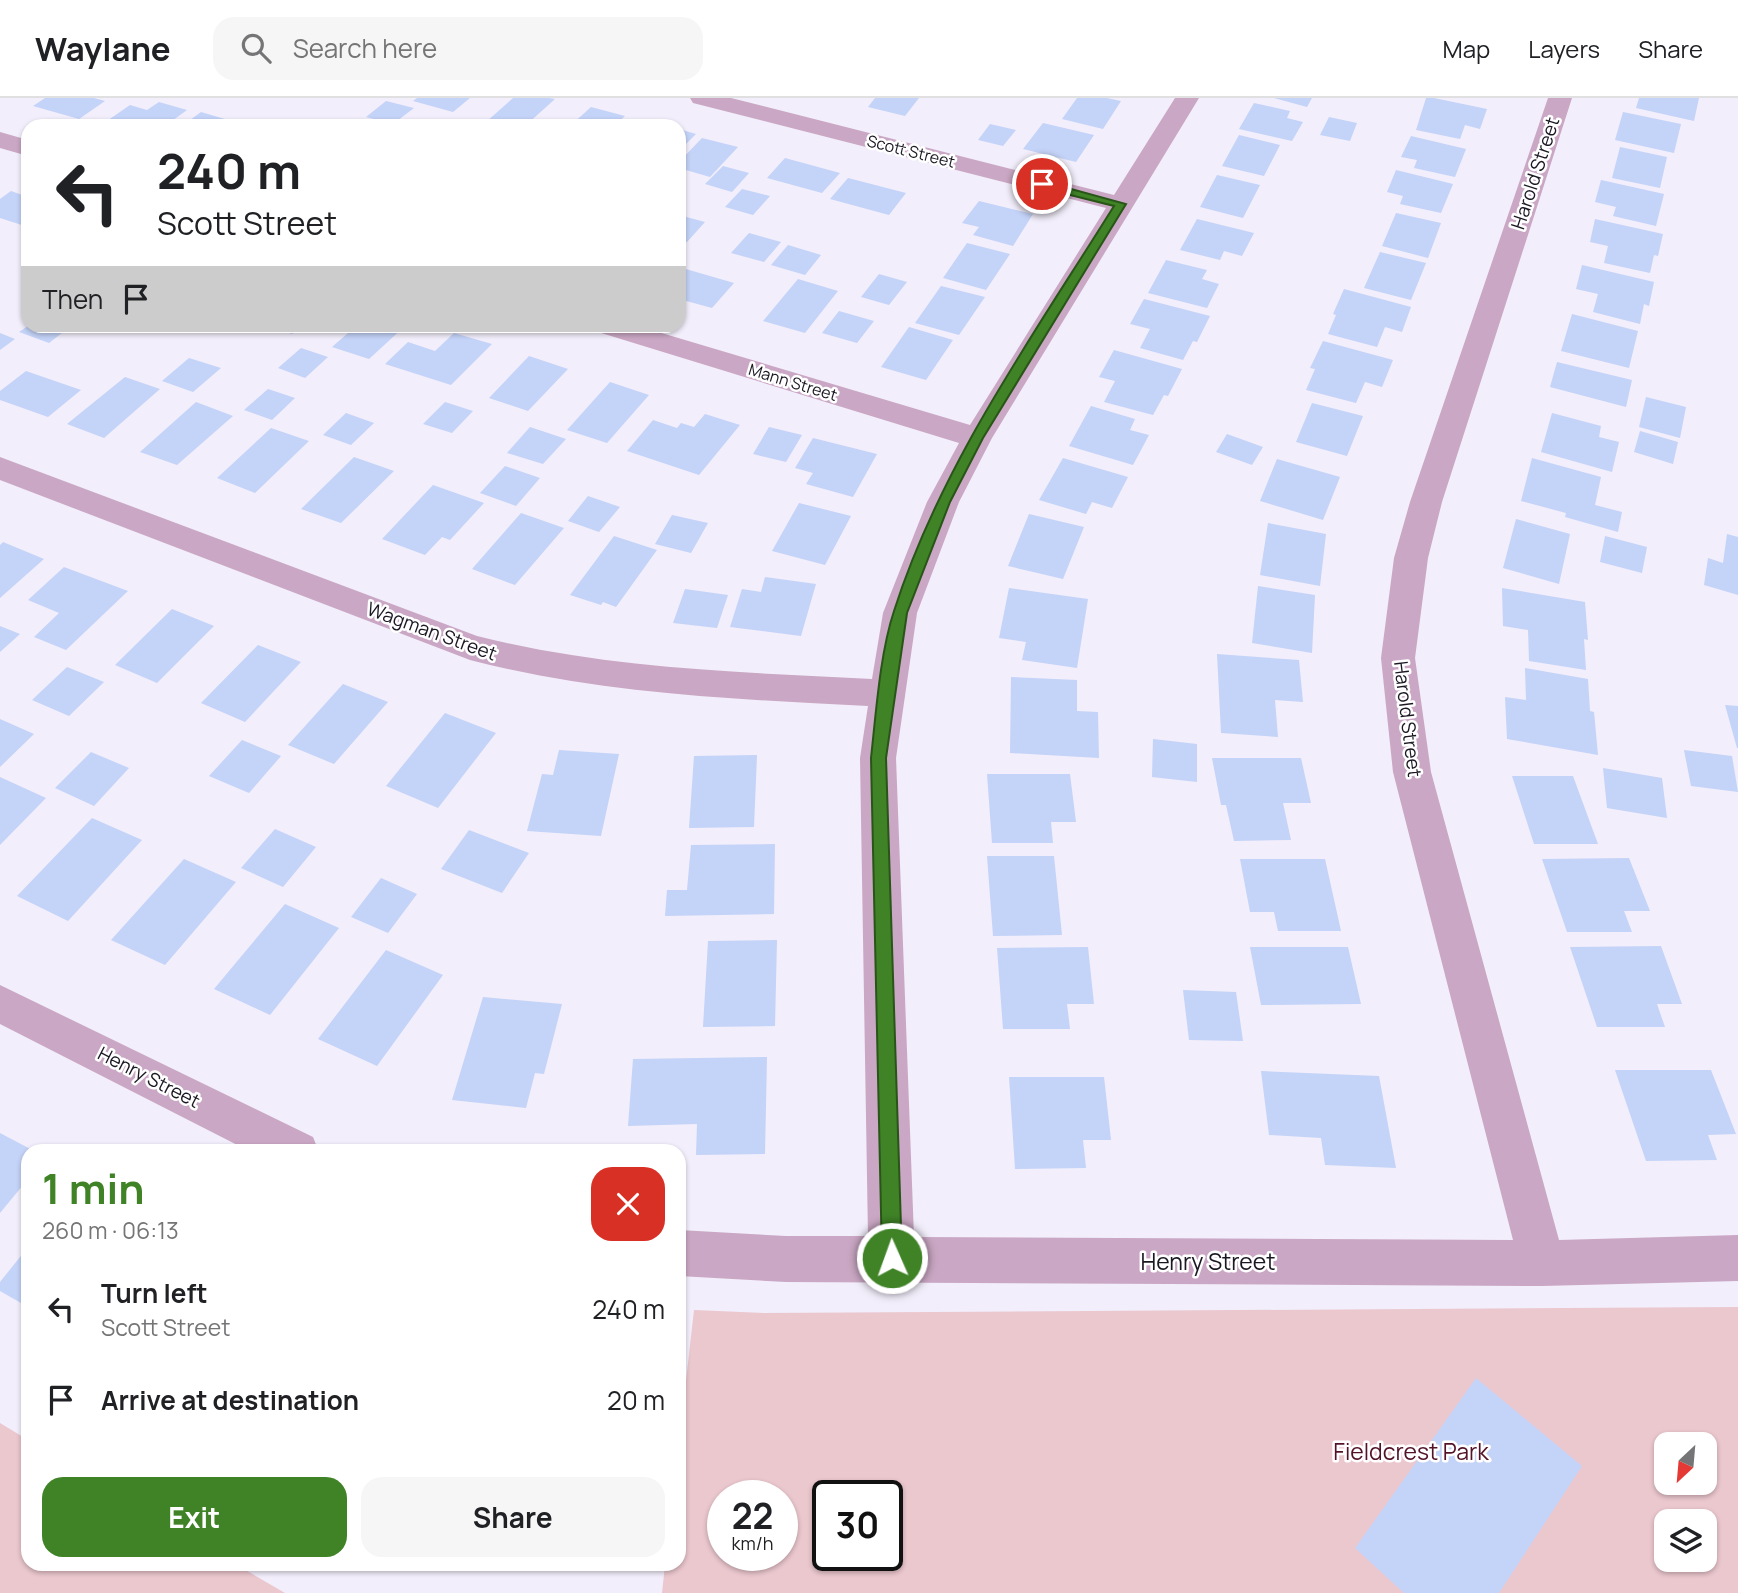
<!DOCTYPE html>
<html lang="en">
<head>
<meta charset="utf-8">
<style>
  body { margin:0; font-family:Manrope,sans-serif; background:#f6f6f6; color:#202124; height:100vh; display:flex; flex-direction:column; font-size:26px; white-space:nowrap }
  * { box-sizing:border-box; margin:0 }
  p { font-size:23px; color:#757577 }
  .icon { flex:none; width:38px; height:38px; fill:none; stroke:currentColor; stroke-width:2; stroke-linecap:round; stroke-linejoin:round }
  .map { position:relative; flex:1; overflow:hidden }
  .sheet { position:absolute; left:21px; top:1046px; width:665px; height:427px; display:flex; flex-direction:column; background:#fff; border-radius:21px; box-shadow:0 2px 5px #0004 }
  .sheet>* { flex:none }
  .hud { position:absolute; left:21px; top:21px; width:665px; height:214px; border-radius:21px; box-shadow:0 2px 5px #0004; background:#fff; color:#202124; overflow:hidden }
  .needle { width:46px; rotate:206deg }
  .controls { position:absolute; left:1654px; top:1334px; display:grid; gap:14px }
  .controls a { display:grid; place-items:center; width:63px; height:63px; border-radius:14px; background:#fff; box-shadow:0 2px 5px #0004; font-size:35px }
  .speed { position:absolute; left:707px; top:1382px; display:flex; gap:14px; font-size:35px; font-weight:700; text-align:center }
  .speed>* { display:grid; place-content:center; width:91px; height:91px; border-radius:50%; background:#fff; box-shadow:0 2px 5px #0004; line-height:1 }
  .speed small { font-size:18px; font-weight:400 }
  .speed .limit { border:4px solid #111; border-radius:10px; background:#fff; color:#111 }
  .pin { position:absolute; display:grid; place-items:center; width:60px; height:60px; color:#fff; margin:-30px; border:4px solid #fff; border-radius:50%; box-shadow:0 2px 7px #0007 }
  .me { position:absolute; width:77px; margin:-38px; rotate:358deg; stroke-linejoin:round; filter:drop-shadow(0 0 5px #0008) }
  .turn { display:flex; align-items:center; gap:24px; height:147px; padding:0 21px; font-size:32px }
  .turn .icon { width:91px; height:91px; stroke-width:2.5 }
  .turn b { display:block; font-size:49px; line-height:60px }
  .then { display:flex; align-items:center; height:66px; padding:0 21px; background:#0003; gap:14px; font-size:26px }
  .round { display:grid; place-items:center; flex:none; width:74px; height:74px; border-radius:21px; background:#f6f6f6 }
  .headline { display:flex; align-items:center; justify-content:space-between; height:119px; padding:0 21px }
  h1 { font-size:42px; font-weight:700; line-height:52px; color:#3f8326 }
  .button { display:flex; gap:14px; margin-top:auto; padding:14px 21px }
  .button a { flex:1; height:80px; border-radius:21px; background:#3f8326; color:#fff; font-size:28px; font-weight:700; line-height:80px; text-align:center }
  .button a+a { background:#f6f6f6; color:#202124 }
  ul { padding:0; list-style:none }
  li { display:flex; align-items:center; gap:21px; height:91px; padding:0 21px }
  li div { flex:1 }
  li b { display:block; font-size:26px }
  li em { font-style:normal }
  header { display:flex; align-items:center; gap:42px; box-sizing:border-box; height:98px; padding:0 35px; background:#fff; border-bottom:2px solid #e0e0e0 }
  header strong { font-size:33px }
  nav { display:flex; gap:38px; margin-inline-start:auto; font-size:24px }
  .search { width:490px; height:63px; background:#f6f6f6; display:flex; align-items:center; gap:18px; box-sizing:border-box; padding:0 24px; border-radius:21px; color:#757577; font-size:26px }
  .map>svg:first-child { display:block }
  .green { fill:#ebc7ce; fill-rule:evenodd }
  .building { fill:#c4d3f8 }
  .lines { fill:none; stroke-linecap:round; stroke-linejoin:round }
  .minor { fill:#caa7c4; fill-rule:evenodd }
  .route { fill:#3f8326; stroke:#295519; stroke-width:2 }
  .labels { text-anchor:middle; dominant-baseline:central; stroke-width:5; stroke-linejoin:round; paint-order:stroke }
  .far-street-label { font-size:16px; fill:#1a1722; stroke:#fff }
  .street-label { font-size:19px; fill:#1a1722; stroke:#fff }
  .near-street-label { font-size:23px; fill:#1a1722; stroke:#fff }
  .near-park-label { font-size:23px; fill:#531228; stroke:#fff }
</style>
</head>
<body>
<header>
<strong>Waylane</strong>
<div class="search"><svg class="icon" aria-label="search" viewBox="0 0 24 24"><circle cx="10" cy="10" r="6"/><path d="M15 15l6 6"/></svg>Search here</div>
<nav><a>Map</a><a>Layers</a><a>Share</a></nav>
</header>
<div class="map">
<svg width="1738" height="1495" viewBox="0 0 1738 1495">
  <rect width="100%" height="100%" fill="#f2eefb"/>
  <path class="green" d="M1738,1209v286h-1076l3,-28 14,-1v-122l15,-132 70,3zM1666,1346h38v38h-38zM723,1398h59v60h-59zM828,1398h59v60h-59zM1666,1423h38v38h-38z
    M0,1325l28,17v124l209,1 48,28h-285z"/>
  <path class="building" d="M45,0h49l11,3 -26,18 -46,-13z
    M417,0h53l-17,14 -40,-11z
    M513,0h36l6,1 -30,27h-24l-15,-4z
    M875,0h44l-14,18 -37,-9z
    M1077,0h30l14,3 -18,28 -41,-10z
    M1274,0h38l-5,9z
    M1426,0h8l53,11 -7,20 -15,-4 -5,14 -44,-9z
    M1639,0h60l-5,23 -58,-13z
    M386,3l28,7 -21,16 -27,-7z
    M159,4l28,8 -22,16h-53l-8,-3 26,-18 17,5z
    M1254,5l36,8 -3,7 16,4 -11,19 -53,-12z
    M591,9l34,9 -11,10h-44z
    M201,14l44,13v1h-63z
    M1623,14l58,12 -7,29 -59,-13z
    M1329,19l28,6 -7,18 -30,-6z
    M1043,25l51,12 -18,27 -53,-13z
    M990,26l26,6 -13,16 -25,-6z
    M679,31l17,5 -17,17z
    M1239,37l41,10 -16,31 -42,-10z
    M1411,38l55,13 -11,28 -41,-9 3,-8 -16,-3z
    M702,40l36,9 -28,30 -31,-9v-6z
    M1620,49l47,10 -7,31 -48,-10z
    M785,60l55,15 -18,20 -55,-15z
    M723,68l26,7 -17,19 -27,-8z
    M1396,72l57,14 -12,29 -41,-9 3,-8 -16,-4z
    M1217,77l43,10 -17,33 -43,-11z
    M848,80l58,15 -17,22 -59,-16z
    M1601,82l63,14 -8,32 -43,-10 3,-9 -21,-5z
    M742,91l28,7 -17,19 -28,-8z
    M11,93l17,6v30l-28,-9v-19z
    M979,103l54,13 -20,32 -40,-11 6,-8 -17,-4z
    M1396,115l45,10 -13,35 -46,-12z
    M679,117l26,7 -18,20 -8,-2z
    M1197,121l57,14 -12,23 -18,-5 -4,9 -40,-10z
    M1595,121l68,15 -5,22 -4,-1 -4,18 -46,-10 4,-17 -18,-4z
    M749,135l32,9 -17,20 -33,-9z
    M967,145l43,11 -24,36 -43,-12z
    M788,147l33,10 -16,20 -34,-10z
    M1380,154l46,11 -15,37 -47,-12z
    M1166,162l41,10 -5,9 17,5 -12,24 -59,-15z
    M1582,167l72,17 -5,24 -5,-2 -4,20 -47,-12 5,-18 -22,-5z
    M679,169l55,16 -22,25 -33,-9z
    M879,176l28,8 -18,23 -28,-8z
    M798,181l40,12 -33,42 -42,-12z
    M941,188l44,11 -26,38 -44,-12z
    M1344,191l67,18 -9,25 -17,-5 -8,20 -49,-13 8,-19 -3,-1z
    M1144,201l66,17 -13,26 -4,-1 -10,19 -43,-12 10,-19 -20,-5z
    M839,213l35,10 -17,22 -35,-10z
    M1572,216l66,17 -9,37 -68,-17z
    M28,228h43l-22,17 -30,-11z
    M267,228h35l-10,8z
    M356,228h49l-36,33 -37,-12z
    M909,229l44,13 -27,40 -45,-13z
    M0,235l15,6 -15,11z
    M454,235l38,11 -41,41 -66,-21 23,-22 27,9z
    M1323,243l70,19 -11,27 -17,-5 -9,21 -50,-13 9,-21 -5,-1z
    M301,250l27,9 -23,21 -27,-10z
    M1114,252l68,19 -14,27 -4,-1 -11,20 -49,-13 11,-21 -16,-4z
    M529,258l39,13 -40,42 -39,-13z
    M189,260l32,10 -28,24 -31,-11z
    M1557,264l75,18 -6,27 -76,-20z
    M26,273l55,19 -33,27 -48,-17v-9z
    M125,279l35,12 -56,49 -37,-14z
    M610,284l39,13 -42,48 -40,-13z
    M268,291l27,9 -23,22 -28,-10z
    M1646,299l40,10 -6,31 -41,-11z
    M196,304l37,14 -56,49 -37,-13z
    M445,304l28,9 -21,22 -29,-9z
    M1312,305l51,13 -16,40 -51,-14z
    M1091,308l44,13 -5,11 19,5 -16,30 -64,-19z
    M346,315l28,10 -23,22 -28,-10z
    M1552,315l49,13 -2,11 20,5 -7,30 -71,-20z
    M705,316l35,11 -41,50 -72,-24 26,-31 24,8 4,-5 13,4z
    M530,329l36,12 -23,25 -36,-11z
    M769,329l33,8 -16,27 -33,-8z
    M271,330l38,13 -54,52 -38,-15z
    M1640,333l38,11 -5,22 -39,-12z
    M1227,336l36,13 -11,18 -36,-13z
    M813,340l64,16 -24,43 -47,-13 7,-11 -18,-5z
    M354,359l40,14 -53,52 -40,-14z
    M1063,360l65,19 -16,31 -20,-6 -6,12 -47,-14z
    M1532,360l69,19 -6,28 27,7 -4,20 -53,-15 1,-4 -45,-12z
    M1277,361l63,18 -17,43 -63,-19z
    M505,368l35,12 -24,28 -36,-13z
    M433,387l51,18 -34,37 -8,-3 -17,18 -43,-16z
    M588,398l32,11 -21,25 -31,-11z
    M799,405l52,13 -26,49 -53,-14z
    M521,415l43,15 -49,57 -43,-16z
    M1029,416l55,13 -21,52 -55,-13z
    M672,417l36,8 -17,30 -36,-9z
    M1516,421l54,15 -11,50 -56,-16z
    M1268,425l58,11 -6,52 -60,-11z
    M1727,436l11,3v58l-34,-10 4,-27 15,5z
    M614,438l43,14 -41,57 -13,-5 -2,3 -31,-10z
    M1605,438l42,11 -5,26 -42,-11z
    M3,444l41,17 -44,39v-53z
    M64,469l64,24 -62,59 -32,-13 25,-24 -31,-13z
    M765,479l51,7 -15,52 -71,-9 12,-38 19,3z
    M1258,488l57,9 -3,58 -60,-10z
    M1009,490l79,11 -11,69 -55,-8 4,-18 -27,-4z
    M1502,490l83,14 3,38 -4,-1 2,31 -57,-9 -1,-31 -25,-4z
    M685,491l43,6 -11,33 -44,-5z
    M172,511l42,17 -57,57 -42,-18z
    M0,528l20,8 -20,18z
    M258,547l43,17 -56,60 -44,-19z
    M1217,556l82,6 4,42 -28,-2 3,37 -57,-4z
    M67,569l37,15 -35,34 -37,-16z
    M1525,570l63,11 2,32 4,1 4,43 -91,-16 -2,-42 21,3z
    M1011,579l66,3v31l21,1 1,46 -89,-5z
    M343,586l45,18 -54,62 -46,-19z
    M1725,607l13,1v42h-1z
    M445,615l51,20 -58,75 -52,-22z
    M0,621l34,15 -34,33z
    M1153,641l44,5v38l-45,-5z
    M242,642l39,16 -32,37 -40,-17z
    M559,652l60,4 -18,82 -74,-5 15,-57 11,1z
    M1684,652l48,6 6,36 -47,-6z
    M91,654l38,16 -35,38 -39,-18z
    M757,657l-3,72 -65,1 5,-72z
    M1212,660h89l10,45h-28l8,37 -57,1 -8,-36h-5z
    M1603,670l59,10 5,40 -60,-10z
    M987,676h83l6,48h-25l2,21h-61z
    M1512,678h61l25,68h-64z
    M0,679l46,21 -46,47z
    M92,720l50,22 -74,81 -51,-25z
    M275,731l41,18 -33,40 -42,-19z
    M469,732l60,23 -27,40 -61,-24z
    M775,746l-1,70 -109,2 2,-26h20l4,-45z
    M987,758h67l8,79 -69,1z
    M1629,760l21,53h-26l8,21h-65l-25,-73z
    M184,761l52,23 -71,83 -54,-25z
    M1240,761h85l16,72h-63l-4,-19h-24z
    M381,780l36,16 -29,39 -37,-16z
    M285,806l54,24 -69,87 -56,-26z
    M777,842l-2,86 -72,1 5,-86z
    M1661,848l21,58h-25l8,23h-68l-27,-80z
    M1088,849l6,57h-27l3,25h-67l-6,-81z
    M1250,849h98l13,57 -100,1z
    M386,852l57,25 -66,91 -59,-27z
    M1183,892l53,2 7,49 -54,-1z
    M483,899l79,7 -18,70 -9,-1 -9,35 -74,-8z
    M767,959l-2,97 -69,1 1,-31 -69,2 5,-67z
    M1615,972h96l25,64 -28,1 9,25 -71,1z
    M1261,973l118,5 17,92 -71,-3 -4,-27 -52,-3z
    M1009,979h95l7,63h-28l3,28 -71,1z
    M0,1035l36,19h-8v27l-28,34z
    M28,1149v60l-28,-16v-9z
    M1476,1280l106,88 -83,127h-95l-49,-45z"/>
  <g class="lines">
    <path class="minor" d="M690,0h41l383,97 61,-97h24l-207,340 -33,64 -42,111 -21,145 18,479 599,3 -120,-468 -12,-114 13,-100 16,-56 138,-404h24l-130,404 -14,56 -13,100 16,114 128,468 179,-5v46l-196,5 -756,-4 -107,-6v-46l107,6h82l-8,-478 8,-52c-135,-7 -267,-12 -398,-46l-470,-180v-23l477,179c130,33 262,36 395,43l11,-66 44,-111 32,-59 -361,-111 -4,-6h44l332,99 136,-217 -413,-105z
      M0,34l28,8v16l-28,-8z
      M0,887l313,152 6,15h-68l-251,-128z"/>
  </g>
  <path class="route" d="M1042,83l84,23 -143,234 -33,64 -43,111 -21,145 16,500 -3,7 -7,3 -7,-3 -3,-7 -11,-500c5,-45 9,-105 23,-147 47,-147 139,-275 220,-405l-76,-19 -1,-3z"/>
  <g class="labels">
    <g class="far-street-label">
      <text transform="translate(911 53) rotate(14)">Scott Street</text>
      <text transform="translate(793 284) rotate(17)">Mann Street</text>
    </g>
    <g class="street-label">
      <text transform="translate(1535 75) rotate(-72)">Harold Street</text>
      <text transform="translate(432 533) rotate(20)">Wagman Street</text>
      <text transform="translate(1408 621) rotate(83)">Harold Street</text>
      <text transform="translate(149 979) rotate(27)">Henry Street</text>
    </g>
    <g class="near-street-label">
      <text x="1208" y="1163">Henry Street</text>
    </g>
    <g class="near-park-label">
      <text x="1411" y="1353">Fieldcrest Park</text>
    </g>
  </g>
</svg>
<div class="controls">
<a><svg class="needle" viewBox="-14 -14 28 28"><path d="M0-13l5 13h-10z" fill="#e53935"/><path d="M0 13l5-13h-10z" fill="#757577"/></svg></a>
<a><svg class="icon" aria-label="layers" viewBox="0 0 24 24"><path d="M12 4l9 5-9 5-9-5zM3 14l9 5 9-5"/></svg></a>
</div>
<div class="speed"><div>22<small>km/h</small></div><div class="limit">30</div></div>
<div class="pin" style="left:1042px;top:86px;background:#d93025"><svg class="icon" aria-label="arrive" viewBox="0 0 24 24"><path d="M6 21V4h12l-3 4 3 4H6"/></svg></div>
<svg class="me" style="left:892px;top:1160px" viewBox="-20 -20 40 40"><circle r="17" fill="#3f8326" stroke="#fff" stroke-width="3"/><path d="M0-11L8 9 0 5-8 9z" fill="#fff"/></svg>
<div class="hud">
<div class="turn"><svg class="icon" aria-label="left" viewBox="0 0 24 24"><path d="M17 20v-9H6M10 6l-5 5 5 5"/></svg><div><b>240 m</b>Scott Street</div></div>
<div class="then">Then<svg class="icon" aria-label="arrive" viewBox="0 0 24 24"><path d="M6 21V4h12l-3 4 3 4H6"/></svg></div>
</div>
<section class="sheet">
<div class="headline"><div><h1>1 min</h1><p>260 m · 06:13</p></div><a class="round" style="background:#d93025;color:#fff"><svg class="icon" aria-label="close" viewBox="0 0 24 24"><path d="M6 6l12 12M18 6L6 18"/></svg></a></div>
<ul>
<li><svg class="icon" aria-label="left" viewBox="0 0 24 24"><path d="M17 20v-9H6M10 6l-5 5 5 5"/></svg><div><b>Turn left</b><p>Scott Street</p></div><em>240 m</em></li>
<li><svg class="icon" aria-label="arrive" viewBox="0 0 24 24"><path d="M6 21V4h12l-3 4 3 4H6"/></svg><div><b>Arrive at destination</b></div><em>20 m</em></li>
</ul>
<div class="button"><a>Exit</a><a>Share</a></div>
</section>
</div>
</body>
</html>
